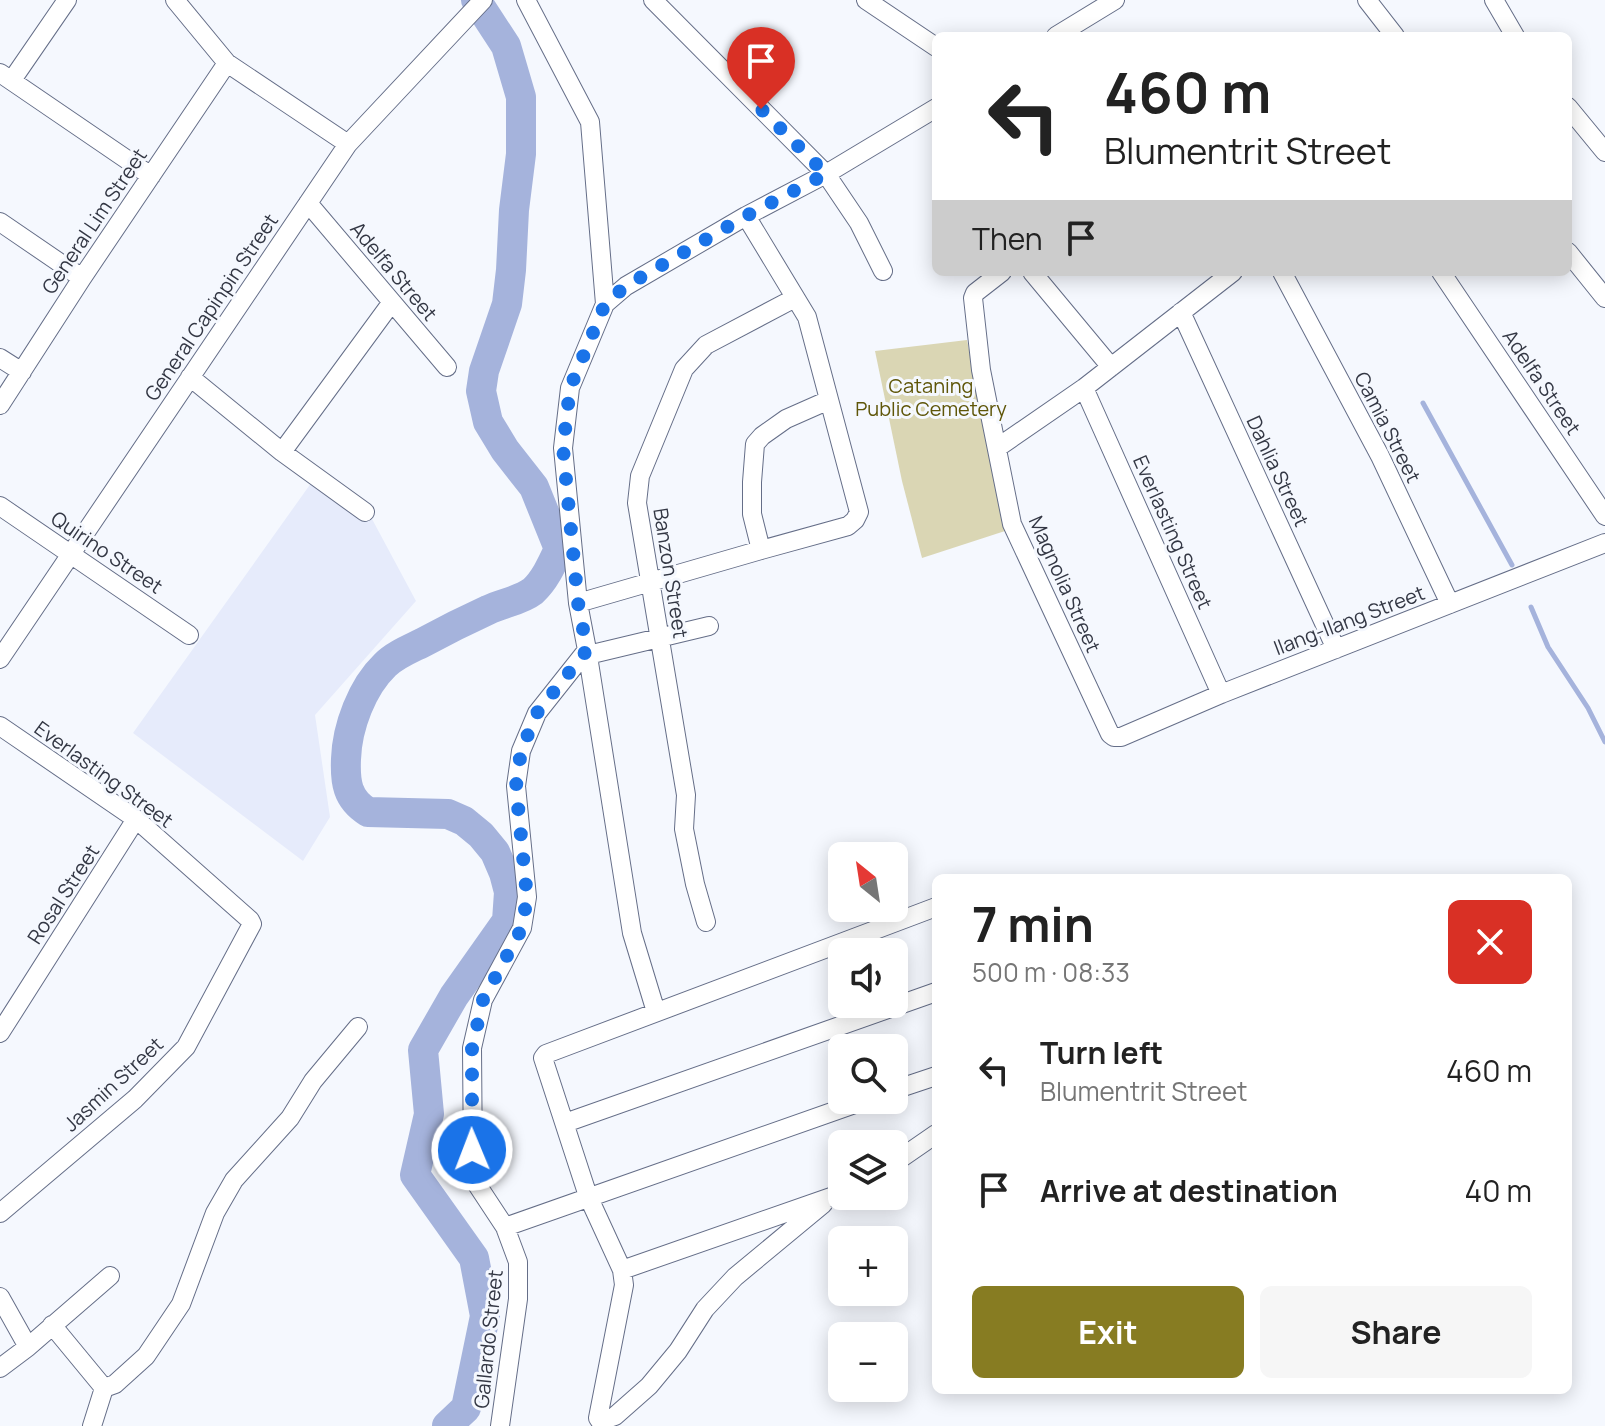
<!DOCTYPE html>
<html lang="en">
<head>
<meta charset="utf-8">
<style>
  body { margin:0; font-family:Manrope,sans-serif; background:#f6f6f6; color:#222; height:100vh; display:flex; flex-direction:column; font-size:30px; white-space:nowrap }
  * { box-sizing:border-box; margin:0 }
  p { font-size:26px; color:#767676 }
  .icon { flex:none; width:44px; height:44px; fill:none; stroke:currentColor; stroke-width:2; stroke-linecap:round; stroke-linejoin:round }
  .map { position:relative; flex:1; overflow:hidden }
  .sheet { position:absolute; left:932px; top:874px; width:640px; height:520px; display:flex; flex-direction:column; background:#fff; border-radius:12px; box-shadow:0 4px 20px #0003 }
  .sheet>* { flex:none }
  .banner { position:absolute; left:932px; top:32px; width:640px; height:244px; border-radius:12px; box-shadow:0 4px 20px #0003; background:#fff; color:#222; overflow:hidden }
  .needle { width:52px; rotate:330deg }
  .fabs { position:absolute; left:828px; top:842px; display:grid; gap:16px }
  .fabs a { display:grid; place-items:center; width:80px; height:80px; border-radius:12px; background:#fff; box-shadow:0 4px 20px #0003; font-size:40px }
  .pin { position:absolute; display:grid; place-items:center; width:68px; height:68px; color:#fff; margin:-82px -34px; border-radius:50% 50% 50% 0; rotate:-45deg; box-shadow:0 0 8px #0007 }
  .pin .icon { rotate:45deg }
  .me { position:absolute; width:88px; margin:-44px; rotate:359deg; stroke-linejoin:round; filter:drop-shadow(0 0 6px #0008) }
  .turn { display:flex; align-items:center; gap:28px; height:168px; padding:0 40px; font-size:36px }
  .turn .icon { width:104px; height:104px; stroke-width:2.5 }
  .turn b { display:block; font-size:56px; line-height:68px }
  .then { display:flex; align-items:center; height:76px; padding:0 40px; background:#0003; gap:16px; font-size:30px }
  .round { display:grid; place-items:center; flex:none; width:84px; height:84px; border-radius:12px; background:#f6f6f6 }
  .headline { display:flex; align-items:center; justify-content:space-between; height:136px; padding:0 40px }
  h1 { font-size:48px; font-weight:700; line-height:60px }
  .button { display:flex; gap:16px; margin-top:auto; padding:16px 40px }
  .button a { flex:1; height:92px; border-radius:12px; background:#877c22; color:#fff; font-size:32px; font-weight:700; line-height:92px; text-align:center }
  .button a+a { background:#f6f6f6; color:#222 }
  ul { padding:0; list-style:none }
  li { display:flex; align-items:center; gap:24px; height:120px; padding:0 40px }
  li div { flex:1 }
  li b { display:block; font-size:30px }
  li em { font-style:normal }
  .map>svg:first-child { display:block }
  .built { fill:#e6ebfb }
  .green { fill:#dad6b4 }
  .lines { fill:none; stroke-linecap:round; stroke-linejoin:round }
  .stream { stroke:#a5b3dc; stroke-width:5 }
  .river { stroke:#a5b3dc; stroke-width:30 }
  .minor-casing { stroke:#656e88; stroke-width:20 }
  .minor { stroke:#fff; stroke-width:18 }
  .route { stroke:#1a73e8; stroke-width:14; stroke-dasharray:0 25.2 }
  .labels { text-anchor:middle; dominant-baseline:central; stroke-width:6; stroke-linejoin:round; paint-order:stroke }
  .street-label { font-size:20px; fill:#333744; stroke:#f5f8fe }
  .park-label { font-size:20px; fill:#5f5609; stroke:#f5f8fe }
</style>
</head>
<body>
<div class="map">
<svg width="1605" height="1426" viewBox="0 0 1605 1426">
  <rect width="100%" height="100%" fill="#f5f8fe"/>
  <path class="built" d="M314,479l58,40 44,82 -101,114 15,102 -27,44 -170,-128z"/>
  <path class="green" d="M967,340l38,191 -83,27 -20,-77 -27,-130z"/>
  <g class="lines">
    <path class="stream" d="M1423,403l89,162
      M1531,607l17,40 40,61 17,34"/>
    <path class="river" d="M447,1426l19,-18 19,-92 -11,-58 -59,-83 14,-61 -6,-64 31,-54 53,-75 2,-29 -5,-19 -9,-21 -14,-17 -17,-14 -16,-7 -80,-2c-21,-13 -23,-30 -22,-53 1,-32 16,-72 39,-94 10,-10 25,-16 37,-22 22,-12 44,-23 66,-33 14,-7 32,-9 45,-19 12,-11 19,-27 26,-42l-25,-62 -29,-37 -17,-28 -7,-31 3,-20 23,-67 4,-34 3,-60 7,-56v-57l-15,-51 -30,-46"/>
    <g class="minor-casing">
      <path id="minor" d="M175,0l52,63 121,81
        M526,0l64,122 15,182
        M653,0l173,174 33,49 24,48
        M866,0l70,47
        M1367,0l28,36
        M1494,0l21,36
        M1056,36l59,-36
        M0,73l151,103
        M12,80l55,-80
        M1568,107l37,45
        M308,203l139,164
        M0,222l82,56
        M1568,252l37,46
        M1002,272l-27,21 -2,5 8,72 31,154 98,210 4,3h7l100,-43 384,-151
        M1032,272l79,95
        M1282,272l98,184 70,148
        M1441,272l164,244
        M1181,312l155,337
        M0,358l22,14
        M190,377l92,75 83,60
        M1084,388l137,306
        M0,405l82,-127 145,-215
        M997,448l87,-60 149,-116
        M282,452l110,-150
        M0,506l189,129
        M761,550l-9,-36v-32l3,-38 7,-8 24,-17 43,-19
        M578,603l183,-53 87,-24 7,-6 4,-8 -52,-195 -61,-101
        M588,655l121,-29
        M0,659l348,-515 135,-144
        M0,726l136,93 114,101 2,4 -66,123 -51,52 -135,114
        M706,922l-11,-38 -11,-55 2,-34 -49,-292 3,-27 44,-107 22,-24 89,-47
        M656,1012l-24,-79 -45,-283 -9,-47 -15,-155 7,-60 35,-84 21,-18 120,-70 80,-42 110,-66
        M0,1033l136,-214
        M894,1090l42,-14
        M565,1123l371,-131
        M894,1163l42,-29
        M831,1197l-209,73 -34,-74 -45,-138 3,-4 390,-147
        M505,1227l361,-127
        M622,1270l2,15 -26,133 2,3 15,-5 34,-30 29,-35 27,-42 30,-32 88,-73
        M0,1297l28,50
        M52,1325l52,63
        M0,1368l28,-21 82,-71
        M104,1388l11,-4 31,-28 35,-52 34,-91 19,-33 56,-62 23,-37 45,-54
        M92,1426l12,-38
        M500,1426l18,-127v-37l-13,-35 -31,-47 -1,-9 -1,-123 11,-48 39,-72 5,-31 -11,-111 5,-35 16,-38 50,-63"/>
    </g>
    <use href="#minor" class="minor"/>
  </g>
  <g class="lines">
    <path class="route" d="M472,1150v-102l11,-48 39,-72 5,-31 -11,-111 5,-35 16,-38 50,-63 -9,-47 -15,-155 7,-60 35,-84 21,-18 120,-70 80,-42 -65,-65"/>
  </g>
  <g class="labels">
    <g class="street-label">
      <text transform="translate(94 221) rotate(-56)">General Lim Street</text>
      <text transform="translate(394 271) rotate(50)">Adelfa Street</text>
      <text transform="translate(211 307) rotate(-56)">General Capinpin Street</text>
      <text transform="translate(1542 382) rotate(56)">Adelfa Street</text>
      <text transform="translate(1388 427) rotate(63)">Camia Street</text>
      <text transform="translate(1278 471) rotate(65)">Dahlia Street</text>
      <text transform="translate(1173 532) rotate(66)">Everlasting Street</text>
      <text transform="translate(107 552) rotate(34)">Quirino Street</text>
      <text transform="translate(671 573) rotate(81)">Banzon Street</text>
      <text transform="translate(1065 584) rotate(66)">Magnolia Street</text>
      <text transform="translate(1349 620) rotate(-21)">Ilang-Ilang Street</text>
      <text transform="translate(104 774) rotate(36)">Everlasting Street</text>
      <text transform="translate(63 894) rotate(-57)">Rosal Street</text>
      <text transform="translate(113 1084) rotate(-43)">Jasmin Street</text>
      <text transform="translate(488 1339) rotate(-84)">Gallardo Street</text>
    </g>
    <g class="park-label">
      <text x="931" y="385">Cataning<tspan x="931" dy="23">Public Cemetery</tspan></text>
    </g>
  </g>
</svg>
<div class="fabs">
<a><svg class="needle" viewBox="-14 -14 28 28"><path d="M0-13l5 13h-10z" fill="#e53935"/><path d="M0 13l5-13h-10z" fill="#767676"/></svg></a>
<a><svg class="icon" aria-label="sound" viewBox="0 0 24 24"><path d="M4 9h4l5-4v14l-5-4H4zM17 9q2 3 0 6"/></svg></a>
<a><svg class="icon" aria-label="search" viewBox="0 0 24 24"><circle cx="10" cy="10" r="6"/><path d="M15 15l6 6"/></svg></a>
<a><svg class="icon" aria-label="layers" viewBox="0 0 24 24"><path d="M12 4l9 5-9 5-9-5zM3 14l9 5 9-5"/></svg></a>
<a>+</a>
<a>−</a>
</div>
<div class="pin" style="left:761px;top:109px;background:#d93025"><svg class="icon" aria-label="arrive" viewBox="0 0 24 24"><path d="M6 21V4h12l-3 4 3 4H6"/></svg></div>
<svg class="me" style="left:472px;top:1150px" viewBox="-20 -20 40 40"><circle r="17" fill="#1a73e8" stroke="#fff" stroke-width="3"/><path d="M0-11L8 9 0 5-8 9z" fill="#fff"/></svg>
<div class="banner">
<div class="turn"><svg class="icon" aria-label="left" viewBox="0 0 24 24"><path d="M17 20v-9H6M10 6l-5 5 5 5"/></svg><div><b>460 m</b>Blumentrit Street</div></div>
<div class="then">Then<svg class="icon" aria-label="arrive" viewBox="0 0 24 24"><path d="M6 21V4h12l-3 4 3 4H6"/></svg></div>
</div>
<section class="sheet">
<div class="headline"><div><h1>7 min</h1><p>500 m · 08:33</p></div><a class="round" style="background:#d93025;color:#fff"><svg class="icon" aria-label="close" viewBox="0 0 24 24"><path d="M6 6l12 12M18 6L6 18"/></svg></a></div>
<ul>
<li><svg class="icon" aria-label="left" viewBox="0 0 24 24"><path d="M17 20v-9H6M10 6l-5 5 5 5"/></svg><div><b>Turn left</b><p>Blumentrit Street</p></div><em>460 m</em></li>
<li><svg class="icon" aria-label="arrive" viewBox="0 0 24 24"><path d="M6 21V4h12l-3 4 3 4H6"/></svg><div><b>Arrive at destination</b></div><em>40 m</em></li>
</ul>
<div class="button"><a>Exit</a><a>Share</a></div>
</section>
</div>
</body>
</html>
